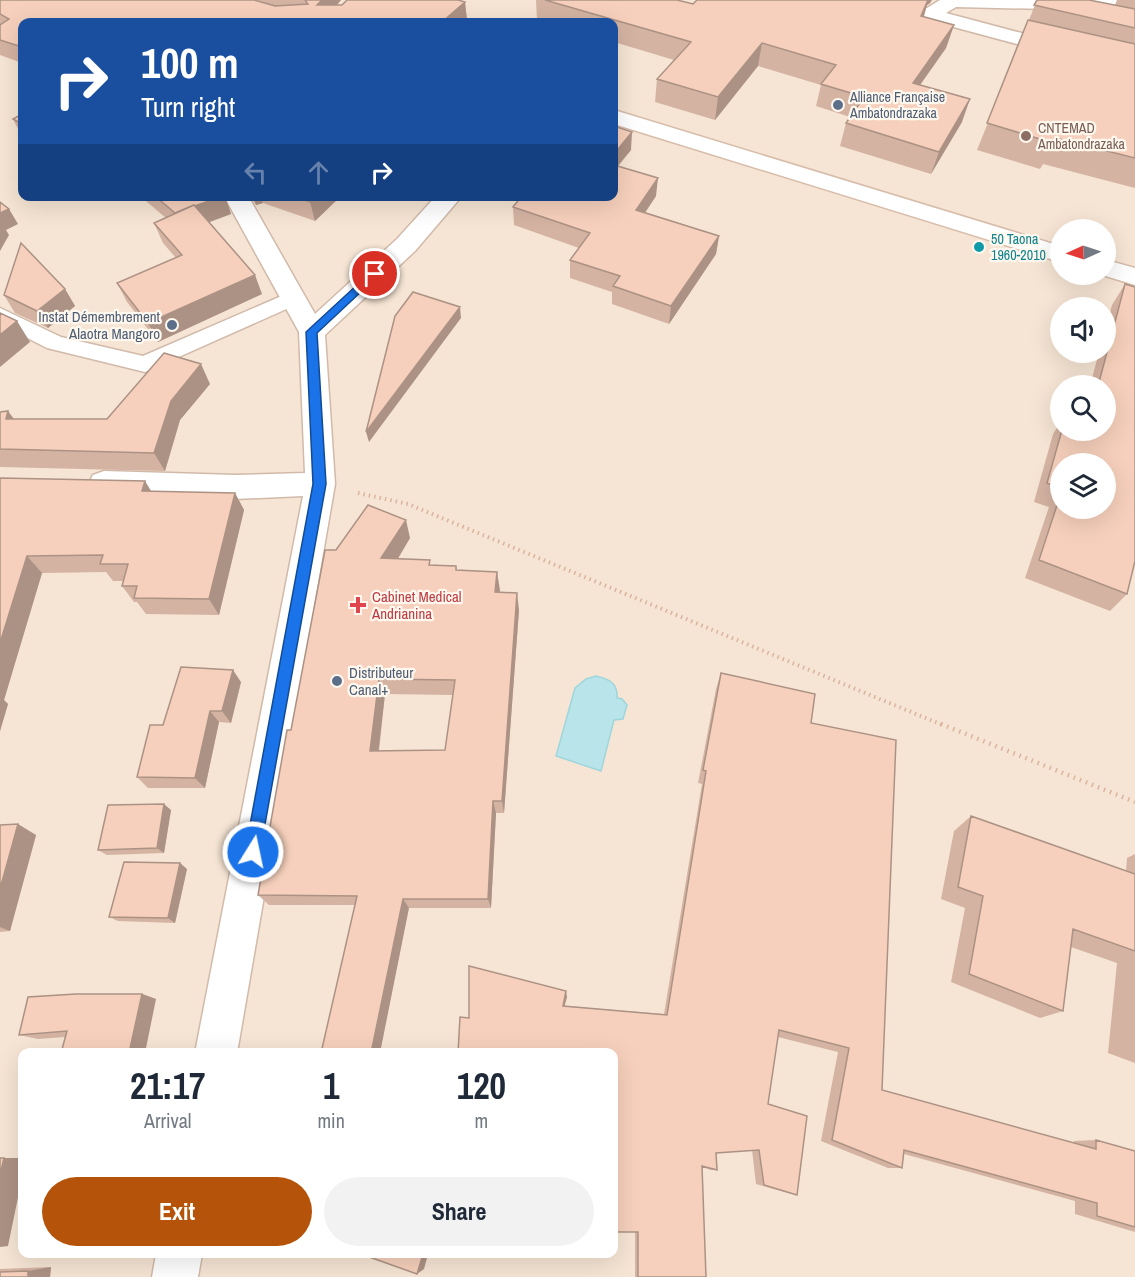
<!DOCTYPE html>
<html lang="en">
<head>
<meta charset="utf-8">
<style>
  body { margin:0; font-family:"Archivo Narrow",sans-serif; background:#f2f2f3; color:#1f2937; height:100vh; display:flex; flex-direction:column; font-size:22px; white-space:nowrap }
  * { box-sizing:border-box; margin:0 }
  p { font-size:20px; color:#747a83 }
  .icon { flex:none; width:33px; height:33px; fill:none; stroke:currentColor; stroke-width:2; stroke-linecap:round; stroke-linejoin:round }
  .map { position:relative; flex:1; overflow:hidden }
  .side { position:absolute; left:18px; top:1048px; width:600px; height:210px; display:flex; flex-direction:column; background:#fff; border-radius:12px; box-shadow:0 6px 24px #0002 }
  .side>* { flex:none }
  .top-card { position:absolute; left:18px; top:18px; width:600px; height:183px; border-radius:12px; box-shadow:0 6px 24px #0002; background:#1a4fa0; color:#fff; overflow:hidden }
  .needle { width:39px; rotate:267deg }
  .buttons { position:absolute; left:1050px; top:219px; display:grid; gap:12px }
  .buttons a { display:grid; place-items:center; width:66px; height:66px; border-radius:50%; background:#fff; box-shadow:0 6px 24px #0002; font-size:30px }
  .pin { position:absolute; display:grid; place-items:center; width:51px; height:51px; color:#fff; margin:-26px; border:3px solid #fff; border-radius:50%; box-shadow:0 2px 6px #0007 }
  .me { position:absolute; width:66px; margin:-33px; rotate:10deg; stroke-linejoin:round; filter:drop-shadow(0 0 4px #0008) }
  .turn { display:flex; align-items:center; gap:21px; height:126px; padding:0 24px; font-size:27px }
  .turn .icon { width:78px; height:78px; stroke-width:2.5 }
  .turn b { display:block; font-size:42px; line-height:51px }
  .lanes { display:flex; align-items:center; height:57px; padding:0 24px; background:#0003; justify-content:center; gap:30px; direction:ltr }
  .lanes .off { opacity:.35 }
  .eta { display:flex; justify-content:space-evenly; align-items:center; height:102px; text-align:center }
  .eta b { font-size:36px; font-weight:700; line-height:42px }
  .cta { display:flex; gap:12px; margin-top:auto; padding:12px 24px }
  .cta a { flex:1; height:69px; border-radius:36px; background:#b45309; color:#fff; font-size:24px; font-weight:700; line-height:69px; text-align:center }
  .cta a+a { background:#f2f2f3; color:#1f2937 }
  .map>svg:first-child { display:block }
  .residential { fill:#f6e5d4; fill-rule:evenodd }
  .water { fill:#b9e5ea; stroke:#9ed6dc; stroke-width:1.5 }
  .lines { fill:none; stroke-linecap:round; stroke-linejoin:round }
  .service-casing { stroke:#d1baaa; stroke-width:3 }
  .minor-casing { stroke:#d1baaa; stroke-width:3 }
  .secondary-casing { stroke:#d7bcaa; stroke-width:3 }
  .path-far1 { stroke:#dbb39e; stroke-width:4; stroke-dasharray:1.5 4; stroke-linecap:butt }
  .path { stroke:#dbb39e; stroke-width:4.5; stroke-dasharray:1.5 5; stroke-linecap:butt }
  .service { fill:#fff; fill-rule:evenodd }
  .minor { fill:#fff; fill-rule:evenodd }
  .secondary { fill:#fff; fill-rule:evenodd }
  .wall { fill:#d4b3a2; fill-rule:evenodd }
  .shaded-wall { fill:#ac9284 }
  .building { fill:#f6d0bc; stroke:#ac9284; stroke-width:1.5; fill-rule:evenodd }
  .route { fill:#1a73e8; stroke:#114b97; stroke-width:1.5 }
  .service-dot { fill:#5c6f8a; stroke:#fff8ee; stroke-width:2 }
  .education-dot { fill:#8d6e63; stroke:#fff8ee; stroke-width:2 }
  .culture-dot { fill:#0f9aa8; stroke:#fff8ee; stroke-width:2 }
  .health-dot { fill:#e0444e; stroke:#fff8ee; stroke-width:2 }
  .labels { text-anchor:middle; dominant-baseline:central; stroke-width:4.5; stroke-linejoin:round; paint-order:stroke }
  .far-service-label { font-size:14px; fill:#4e5e75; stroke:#fff8ee; text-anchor:start }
  .far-education-label { font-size:14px; fill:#785e54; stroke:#fff8ee; text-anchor:start }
  .far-culture-label { font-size:14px; fill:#0d838f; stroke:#fff8ee; text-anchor:start }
  .service-label { font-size:15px; fill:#4e5e75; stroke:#fff8ee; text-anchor:end }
  .health-label { font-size:15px; fill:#be3a42; stroke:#fff8ee; text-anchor:start }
</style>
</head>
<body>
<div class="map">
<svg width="1135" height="1277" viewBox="0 0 1135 1277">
  <rect width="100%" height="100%" fill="#fef4e6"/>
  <path class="residential" d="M0,0h1135v1277h-1135zM22,22h592v174h-592zM1060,230h46v44h-46zM1060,308h46v44h-46zM1060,386h46v44h-46zM1060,464h46v44h-46zM22,1053h592v201h-592z"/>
  <path class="water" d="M596,676c13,3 22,7 21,22l5,1 5,6 -4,14 -9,1 -13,51 -45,-15 19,-68 11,-9z"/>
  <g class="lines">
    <g class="service-casing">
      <path id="service" d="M293,291l7,2 4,5 -4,5 -155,69 -98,-24 -47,-24v-16l61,29 82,19z"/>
    </g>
    <g class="minor-casing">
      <path id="minor" d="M865,0h32l30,8 13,-8h195v11l-179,-4 -10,6 128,34 61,13v12l-70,-15 -197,-53z
        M224,196h24l67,118 82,-75 39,-43h26l-47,55 -90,84 10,149 -98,569h-42l108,-557 -68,3 -131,-4 -11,-4 -4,-8 4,-8 11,-4 131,4 70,-2 -6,-141z
        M156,1254h46l-4,23h-46z"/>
    </g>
    <g class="secondary-casing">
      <path id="secondary" d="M614,110l446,136v16l-446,-138z
        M1106,260l29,8v17l-36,-11h7z"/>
    </g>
    <path class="path-far1" d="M358,493l50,11 537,222"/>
    <path class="path" d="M941,724l194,78"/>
    <use href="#service" class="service"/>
    <use href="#minor" class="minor"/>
    <use href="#secondary" class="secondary"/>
  </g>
  <path class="wall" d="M0,0h341l-4,5 128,-3 2,18 -445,2v41l-22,-8z
    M536,0h141l16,4 237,-1 -3,2 -3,12 30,8 -8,23 -26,37 42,37 -31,52 -91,-28 6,-23 4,-6 -34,-11 5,-21 -63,-19 -43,54 -60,-18 2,-23 17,-19 -60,-18v-20h-68l-9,-2z
    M1037,0l78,5 2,-5h18v188l-92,-24 -3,5 -63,-19z
    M22,114v23l-9,-18z
    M614,126l17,24 -14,16 39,30 -11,16 74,24 -3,18 -47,70 -57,-20v-12l-42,-14v-18l9,-12 -65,-23 -1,-18z
    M140,196h85l6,18 -22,8 53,72 -104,48 -31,-40 -10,-19 59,-25 -13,-15 -9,-20 12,-5z
    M250,196h91l-26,25 -52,-18 -7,2z
    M1125,284l2,310 -17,17 -85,-33 24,-71 -15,-5 19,-68 7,-11v7h46v-44h-16l9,-34h7v-23l6,-24zM1060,464l46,44h-46z
    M65,289l10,17 -27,22 -33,-15 -11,-18z
    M210,384l-30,36 -15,51 -165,-4v-55l14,7h93z
    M0,478l152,14 83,1 9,17 -25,105 -73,-1 -9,-12h-3l-12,-16 1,-5h-10l-7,-9 -64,1 -38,127 4,4 -8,27z
    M410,538l-12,21 33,6 25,1 1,4 40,2 2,20 20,18 -15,203h-8l-5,95h-82l-54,-3h-86l-11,-10 33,-165 45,-180zM385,694l68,1 -8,55 -66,1z
    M721,673l90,50 71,367 192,53v-2l22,-1 39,11v81l-60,-18v-13l-171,-47 -2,14h-14l-67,-27 17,-89 -60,-15 -10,67 29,91 -9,-2 -32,-9 -4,-34 -36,3 1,17h-6l-9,-3 4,110h-71v-45l-166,-214 98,-21 -3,9 100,8 38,-230 -4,-1 18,-94z
    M241,682l-10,41 -12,-1 -14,66h-57l-11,-11 26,-52z
    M171,810l-7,43 -57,2 -9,-5z
    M971,816l155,55 1,-13 8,-4v209l-27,-10 9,-90 -46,-16 -8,64 -23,7 -89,-36 14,-74 -24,-9 13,-68z
    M0,825l36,10 -26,96 -10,1z
    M187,869l-12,54 -57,-2 -9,-4z
    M142,994l14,5 -91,38 -27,2 -19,-4z
    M51,1267l-1,10h-50v-8z"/>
  <path class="shaded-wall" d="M322,0h19l-19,22 -5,-17z
    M928,0h4l-2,3 -3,2 -5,16 -1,-5z
    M465,2l2,18 -3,2h-22z
    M954,25l-8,23 -40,57 7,-22z
    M762,43l-4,23 -43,54 3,-23z
    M970,99l-8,23 -31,52 8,-22z
    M632,132l-1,18 -17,21v-17z
    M658,178l-2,18 -21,32 1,-18z
    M225,196l6,18 -48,18 -8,-19z
    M253,196h7l3,7 -7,2z
    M316,196h25l-26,25 -5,-19z
    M9,209l9,15 -12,6 3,5 -9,16v-38z
    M719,236l-3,18 -47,70 2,-18z
    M255,275l7,19 -104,48 -10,-19z
    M65,289l10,17 -27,22 -11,-17z
    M460,307l1,11 -92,124 -3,-10z
    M17,321l13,21 -30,25v-32z
    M201,364l9,20 -30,36 -15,51 -11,-18 17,-52z
    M8,411l14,19 -16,-11z
    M145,481l11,18 -14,-8z
    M235,493l9,17 -25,105 -10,-16z
    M406,520l4,18 -23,38 -6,-18z
    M27,556l15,17 -38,127 4,4 -8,27v-88z
    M497,572l3,18 -3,19 -2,-17z
    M517,593l2,17 -15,203 -2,-12z
    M233,670l8,12 -10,41 -9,-12z
    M379,679l6,15 -8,70 -7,-13z
    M210,711l9,11 -14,66 -10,-10z
    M493,801l3,12 -5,95 -3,-9z
    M164,804l7,6 -7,43 -7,-5z
    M18,824l18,11 -26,96 -10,-4v-38z
    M180,863l7,6 -12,54 -7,-5z
    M403,899l6,9 -29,145h-9z
    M566,991l1,6 -4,15v-6z
    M142,994l14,5 -11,54h-16z
    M4,1158h18v20l-14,68 -8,1v-72z
    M423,1254h5l-4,15 -7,5z
    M51,1267l-1,10h-22v-6z"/>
  <path class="building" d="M0,0h254l21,6 33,-2 -3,-4h17l-5,5h25l5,-5h111l7,2 -23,20h-420v25l-22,-7v-15l9,-6 -9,-5z
    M545,0h132l16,4 4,-4h231l-7,16 33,9 -41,58 57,16 -31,53 -93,-29 18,-26 -43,-13 15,-19 -74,-22 -44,54 -61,-18 34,-37z
    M1037,0h52l46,9v19l-101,-23z
    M1028,20l107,24v114l-80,-20 -2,5 -66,-20z
    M22,114v10l-9,-5z
    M614,126l18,6 -18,22z
    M614,165l44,13 -22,32 83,26 -48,70 -58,-20 7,-10 -50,-16 20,-27 -77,-26 9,-11h92z
    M155,196h68l-28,10 -1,-1 -19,8z
    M292,196h24l-6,6z
    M0,202l9,7 -9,4z
    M194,205l61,70 -107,48 -31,-40 65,-28 -28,-32z
    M21,243l44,46 -28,22 -33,-16z
    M1125,284l10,3v274l-8,33 -88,-34 21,-64v12h46v-44h-46v24l-13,-5 15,-53h44v-44h-8z
    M413,292l47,15 -94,125 29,-116z
    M0,313l17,8 -17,14z
    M164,353l37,11 -30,37 -17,52 -154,-4v-37l8,-1 -2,8h101z
    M0,478l145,3 -3,10 93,2 -26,106 -75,-1 3,-12h-15l6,-22h-28l3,-9 -76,1 -27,87z
    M368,505l38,15 -25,38 49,2 -1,5 27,1v4l41,2 -2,20 22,1 -15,208h-9l-5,98h-85l-32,154h-50l36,-157 -99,-1 29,-165h4l34,-180h11zM379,679l76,1 -10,70 -75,1z
    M181,667l52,3 -11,41h-12l-15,67 -58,-1 13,-52h13z
    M721,673l94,21 -4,29 85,17 -14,350 214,59v-9l39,11v76l-38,-11v-13l-193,-53 -2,18 -70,-28 17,-92 -70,-18 -11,74 39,12 -10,79 -33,-10 -5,-35 -43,3 1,17 -15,-4 4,111h-68v-45h-24v-179h-156l2,-36 9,1v-52l97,25 -3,15 104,9 39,-244 -3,-1z
    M164,804l-7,44 -59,2 10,-45z
    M971,816l164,58v77l-62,-22 -10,82 -94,-37 14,-78 -25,-9z
    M18,824l-18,65v-64z
    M124,862l56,1 -12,55 -59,-1z
    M76,994h66l-13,59h-68l6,-22 -48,4 9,-38z
    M0,1158h4l-4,17z
    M361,1254h62l-6,20z
    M28,1271v6h-28v-5z"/>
  <path class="route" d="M371,272l9,2 -63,59 9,151 -66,368 -2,6 -5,2 -6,-2 -2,-6 68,-368 -7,-152z"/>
  <g class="service-dot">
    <circle cx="838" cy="105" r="6"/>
    <circle cx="172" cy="325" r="6"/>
    <circle cx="337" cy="681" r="6"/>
  </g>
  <circle class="education-dot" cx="1026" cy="136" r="6"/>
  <circle class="culture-dot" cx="979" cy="247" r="6"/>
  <path class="health-dot" d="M355 596h6v6h6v6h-6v6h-6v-6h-6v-6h6z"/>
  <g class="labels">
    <g class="far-service-label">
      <text x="850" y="97">Alliance Française<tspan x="850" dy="16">Ambatondrazaka</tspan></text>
    </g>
    <g class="far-education-label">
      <text x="1038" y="128">CNTEMAD<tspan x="1038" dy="16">Ambatondrazaka</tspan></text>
    </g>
    <g class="far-culture-label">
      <text x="991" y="239">50 Taona<tspan x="991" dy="16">1960-2010</tspan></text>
    </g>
    <g class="service-label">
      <text x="160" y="316">Instat Démembrement<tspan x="160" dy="17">Alaotra Mangoro</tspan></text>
      <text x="349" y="672" text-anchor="start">Distributeur<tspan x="349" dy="17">Canal+</tspan></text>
    </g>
    <g class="health-label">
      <text x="372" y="596">Cabinet Medical<tspan x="372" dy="17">Andrianina</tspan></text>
    </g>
  </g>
</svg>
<div class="buttons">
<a><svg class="needle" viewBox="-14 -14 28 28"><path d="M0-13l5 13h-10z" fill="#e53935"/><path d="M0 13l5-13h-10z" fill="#747a83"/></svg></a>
<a><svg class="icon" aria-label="sound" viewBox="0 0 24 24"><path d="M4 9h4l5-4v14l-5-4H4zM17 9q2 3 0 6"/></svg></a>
<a><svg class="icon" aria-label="search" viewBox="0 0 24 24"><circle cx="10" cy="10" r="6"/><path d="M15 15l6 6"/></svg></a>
<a><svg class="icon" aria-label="layers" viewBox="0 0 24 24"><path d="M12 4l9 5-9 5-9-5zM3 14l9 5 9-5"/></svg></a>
</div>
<div class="pin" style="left:375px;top:274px;background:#d93025"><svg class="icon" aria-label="arrive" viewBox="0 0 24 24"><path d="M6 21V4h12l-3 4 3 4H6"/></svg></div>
<svg class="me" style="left:253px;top:852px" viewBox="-20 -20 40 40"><circle r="17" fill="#1a73e8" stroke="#fff" stroke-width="3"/><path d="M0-11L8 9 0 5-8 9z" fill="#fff"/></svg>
<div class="top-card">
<div class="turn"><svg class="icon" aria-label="right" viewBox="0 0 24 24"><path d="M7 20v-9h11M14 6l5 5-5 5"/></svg><div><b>100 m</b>Turn right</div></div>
<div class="lanes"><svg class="icon off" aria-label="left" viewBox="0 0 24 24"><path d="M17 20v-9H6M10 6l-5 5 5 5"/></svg><svg class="icon off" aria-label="ahead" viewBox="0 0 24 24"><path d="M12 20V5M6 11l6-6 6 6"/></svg><svg class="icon" aria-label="right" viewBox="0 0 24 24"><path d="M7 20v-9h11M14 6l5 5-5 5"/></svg></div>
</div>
<section class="side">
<div class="eta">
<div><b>21:17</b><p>Arrival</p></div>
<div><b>1</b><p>min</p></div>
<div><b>120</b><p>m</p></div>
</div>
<div class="cta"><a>Exit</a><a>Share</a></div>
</section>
</div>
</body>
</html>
